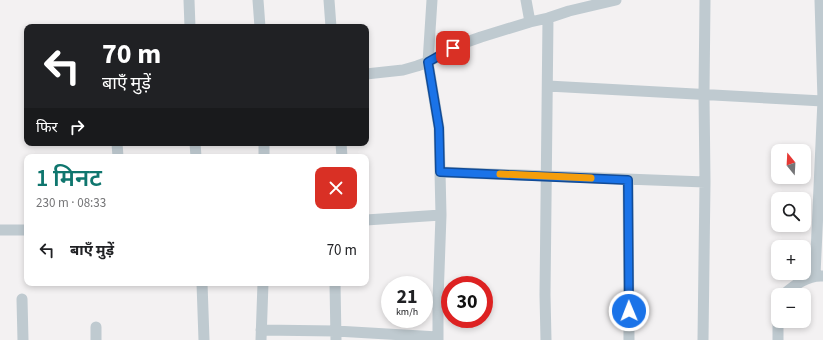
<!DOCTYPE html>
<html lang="hi">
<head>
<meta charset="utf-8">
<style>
  body { margin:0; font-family:"Source Sans 3","Noto Sans Devanagari",sans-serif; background:#f6f6f6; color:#202124; height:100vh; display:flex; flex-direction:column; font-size:15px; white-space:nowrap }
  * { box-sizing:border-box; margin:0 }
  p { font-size:13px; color:#757577 }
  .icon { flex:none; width:22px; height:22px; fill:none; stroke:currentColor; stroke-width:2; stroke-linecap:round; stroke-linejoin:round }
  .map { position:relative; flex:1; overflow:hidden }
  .drawer { position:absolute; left:24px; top:154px; width:345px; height:132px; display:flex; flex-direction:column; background:#fff; border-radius:8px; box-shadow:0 2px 6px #0003 }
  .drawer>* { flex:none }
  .top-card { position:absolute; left:24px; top:24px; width:345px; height:122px; border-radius:8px; box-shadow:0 2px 6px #0003; background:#202124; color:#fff; overflow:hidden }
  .needle { width:26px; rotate:342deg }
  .buttons { position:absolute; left:771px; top:144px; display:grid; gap:8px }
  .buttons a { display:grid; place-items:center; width:40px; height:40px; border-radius:8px; background:#fff; box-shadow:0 2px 6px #0003; font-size:20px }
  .speed { position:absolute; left:381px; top:276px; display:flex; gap:8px; font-size:20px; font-weight:700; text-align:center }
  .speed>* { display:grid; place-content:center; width:52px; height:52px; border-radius:50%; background:#fff; box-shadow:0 2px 6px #0003; line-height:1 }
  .speed small { font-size:10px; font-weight:400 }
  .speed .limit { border:6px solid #d22; background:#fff; color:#111 }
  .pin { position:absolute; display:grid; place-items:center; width:34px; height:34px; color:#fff; margin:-17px; border-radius:8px; box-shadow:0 2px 6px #0006 }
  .me { position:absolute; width:44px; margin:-22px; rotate:359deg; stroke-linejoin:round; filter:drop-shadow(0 0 3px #0008) }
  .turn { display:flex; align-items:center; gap:14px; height:84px; padding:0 12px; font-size:18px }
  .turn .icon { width:52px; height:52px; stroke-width:2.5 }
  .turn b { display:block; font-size:28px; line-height:34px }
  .then { display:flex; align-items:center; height:38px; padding:0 12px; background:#0003; gap:8px; font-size:15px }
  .round { display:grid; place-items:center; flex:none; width:42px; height:42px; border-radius:8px; background:#f6f6f6 }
  .summary { display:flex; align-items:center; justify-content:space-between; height:68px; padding:0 12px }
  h1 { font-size:24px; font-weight:600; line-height:30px; color:#0f766e }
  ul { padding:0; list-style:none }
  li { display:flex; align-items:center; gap:12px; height:56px; padding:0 12px }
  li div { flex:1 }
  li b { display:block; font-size:15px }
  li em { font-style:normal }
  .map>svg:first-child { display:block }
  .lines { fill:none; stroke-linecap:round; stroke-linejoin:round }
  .street { stroke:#bfcad0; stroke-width:11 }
  .route-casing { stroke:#114b97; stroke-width:10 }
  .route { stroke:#1a73e8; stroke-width:7 }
  .slow { stroke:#f59e0b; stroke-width:7 }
</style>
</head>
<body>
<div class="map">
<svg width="823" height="340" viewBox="0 0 823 340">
  <rect width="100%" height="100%" fill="#f3f1f2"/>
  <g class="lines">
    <path class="street" d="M189,0l1,27
      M258,0l2,27
      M329,0l2,27
      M432,0l-4,62 11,66 2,87 -3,85v40
      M526,0l4,22
      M366,74l37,-4 14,-4 11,-4 33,-18 20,-7 49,-15 18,-4 21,-7 47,-11
      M548,86l275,15
      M117,143l1,14
      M195,143l1,14
      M341,143l1,14
      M264,157v-14
      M440,172l265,10
      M628,180l1,160
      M366,220l75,-5
      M0,230h27
      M815,275l8,-175 -3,-100
      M202,283l2,57
      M335,283l1,57
      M783,295c12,-10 24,-20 40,-19
      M22,299l1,41
      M96,327v13
      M261,330l75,1 102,6
      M261,340l2,-57
      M546,340l-1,-45 3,-277
      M703,340l2,-158 -1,-88 1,-94
      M778,340v-19"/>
  </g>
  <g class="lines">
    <g class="route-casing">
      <path id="route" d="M453,48l-25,14 11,66 1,44 188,8 1,131"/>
    </g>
    <use href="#route" class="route"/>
    <path class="slow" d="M500,174l91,4"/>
  </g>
</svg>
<div class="buttons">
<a><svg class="needle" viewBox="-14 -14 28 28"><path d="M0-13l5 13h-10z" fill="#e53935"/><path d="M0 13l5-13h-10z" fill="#757577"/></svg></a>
<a><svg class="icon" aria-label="search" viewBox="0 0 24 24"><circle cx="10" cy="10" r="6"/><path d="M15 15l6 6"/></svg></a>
<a>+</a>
<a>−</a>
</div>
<div class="speed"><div>21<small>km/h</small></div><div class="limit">30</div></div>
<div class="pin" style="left:453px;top:48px;background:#d93025"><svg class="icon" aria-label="arrive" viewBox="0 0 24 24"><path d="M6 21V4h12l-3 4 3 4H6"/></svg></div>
<svg class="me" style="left:629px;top:311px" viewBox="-20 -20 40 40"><circle r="17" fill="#1a73e8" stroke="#fff" stroke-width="3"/><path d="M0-11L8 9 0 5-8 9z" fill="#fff"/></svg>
<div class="top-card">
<div class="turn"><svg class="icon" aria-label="left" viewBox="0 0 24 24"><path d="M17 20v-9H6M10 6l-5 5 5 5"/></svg><div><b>70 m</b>बाएँ मुड़ें</div></div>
<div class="then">फिर<svg class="icon" aria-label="right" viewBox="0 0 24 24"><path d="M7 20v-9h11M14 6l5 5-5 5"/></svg></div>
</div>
<section class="drawer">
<div class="summary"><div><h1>1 मिनट</h1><p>230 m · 08:33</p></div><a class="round" style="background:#d93025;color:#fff"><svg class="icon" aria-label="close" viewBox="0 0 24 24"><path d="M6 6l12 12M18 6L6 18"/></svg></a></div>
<ul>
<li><svg class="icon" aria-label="left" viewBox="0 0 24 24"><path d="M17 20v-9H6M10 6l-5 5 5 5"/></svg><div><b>बाएँ मुड़ें</b></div><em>70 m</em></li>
</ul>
</section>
</div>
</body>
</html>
